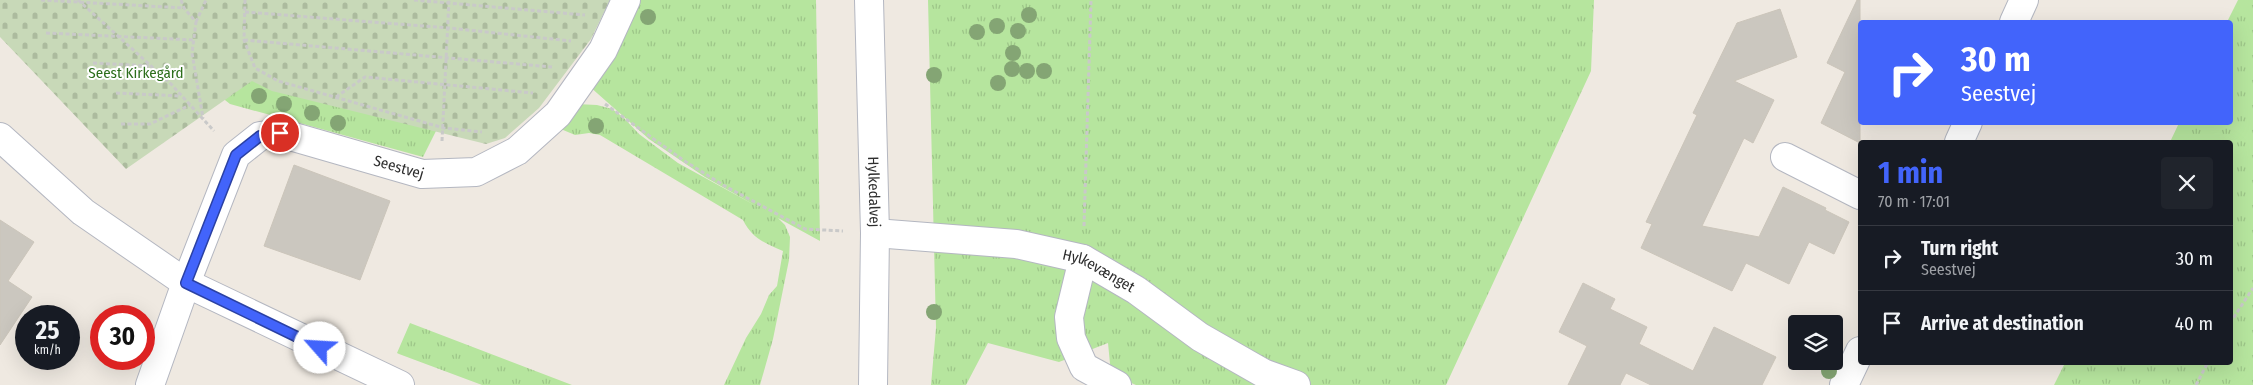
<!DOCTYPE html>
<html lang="en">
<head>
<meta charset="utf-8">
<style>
  body { margin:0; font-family:"Fira Sans Condensed",sans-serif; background:#20242c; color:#f1f3f6; height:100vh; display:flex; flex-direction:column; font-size:19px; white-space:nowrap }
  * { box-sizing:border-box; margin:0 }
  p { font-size:16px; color:#9ea1a6 }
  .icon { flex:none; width:28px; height:28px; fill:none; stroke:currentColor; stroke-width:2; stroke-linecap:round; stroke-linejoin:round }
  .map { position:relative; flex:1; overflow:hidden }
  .details { position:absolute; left:1858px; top:140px; width:375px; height:225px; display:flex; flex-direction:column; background:#171b24; border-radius:5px; box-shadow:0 5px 20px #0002 }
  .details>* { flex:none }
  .banner { position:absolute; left:1858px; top:20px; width:375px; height:105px; border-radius:5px; box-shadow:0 5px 20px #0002; background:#4264fb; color:#fff; overflow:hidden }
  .controls { position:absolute; left:1788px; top:315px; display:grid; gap:10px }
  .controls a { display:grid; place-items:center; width:55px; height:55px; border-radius:5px; background:#171b24; box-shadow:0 5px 20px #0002; font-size:25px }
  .speed { position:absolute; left:15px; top:305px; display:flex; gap:10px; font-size:25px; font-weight:700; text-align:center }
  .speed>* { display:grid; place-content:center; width:65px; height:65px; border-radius:50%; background:#171b24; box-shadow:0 5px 20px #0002; line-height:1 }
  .speed small { font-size:12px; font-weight:400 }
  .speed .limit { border:8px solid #d22; background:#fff; color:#111 }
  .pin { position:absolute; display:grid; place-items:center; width:42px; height:42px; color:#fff; margin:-21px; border:2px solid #fff; border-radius:50%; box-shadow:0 1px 5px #0007 }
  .me { position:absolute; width:55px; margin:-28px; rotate:296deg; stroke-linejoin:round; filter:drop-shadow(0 0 4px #0008) }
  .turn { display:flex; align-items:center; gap:18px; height:105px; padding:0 20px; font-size:22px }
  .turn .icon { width:65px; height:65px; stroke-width:2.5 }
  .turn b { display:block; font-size:35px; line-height:42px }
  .round { display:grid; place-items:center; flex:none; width:52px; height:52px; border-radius:5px; background:#20242c }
  .summary { display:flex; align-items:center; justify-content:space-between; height:85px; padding:0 20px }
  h1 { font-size:30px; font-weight:700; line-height:38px; color:#4264fb }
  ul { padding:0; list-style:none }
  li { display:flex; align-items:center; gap:15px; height:65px; padding:0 20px; border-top:1px solid #363941 }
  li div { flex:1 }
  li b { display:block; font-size:19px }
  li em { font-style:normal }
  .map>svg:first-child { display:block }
  .grass { fill:url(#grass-tufts) }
  .cemetery { fill:url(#cemetery-stones) }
  .building { fill:#cbc7bf; stroke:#cbc5ba }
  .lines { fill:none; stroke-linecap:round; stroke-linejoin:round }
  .minor-casing { stroke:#b4b7c1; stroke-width:30 }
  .path { stroke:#c9c9c9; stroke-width:3; stroke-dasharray:4 2.5; stroke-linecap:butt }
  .minor { stroke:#fff; stroke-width:28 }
  .tree { fill:#84a574 }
  .route-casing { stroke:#2b41a3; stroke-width:12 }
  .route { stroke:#4264fb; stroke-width:9 }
  .labels { text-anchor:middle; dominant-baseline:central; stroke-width:4; stroke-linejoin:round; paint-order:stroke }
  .park-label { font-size:15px; fill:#2c6e1b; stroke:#fff }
  .street-label { font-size:15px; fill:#2e2e2e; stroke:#fff }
</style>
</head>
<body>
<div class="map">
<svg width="2253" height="385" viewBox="0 0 2253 385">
  <defs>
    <pattern id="grass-tufts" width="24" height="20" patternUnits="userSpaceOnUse" patternTransform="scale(1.25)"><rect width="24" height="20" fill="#b6e59e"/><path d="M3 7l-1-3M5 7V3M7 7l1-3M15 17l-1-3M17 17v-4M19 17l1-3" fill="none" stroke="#9dc588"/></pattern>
    <pattern id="cemetery-stones" width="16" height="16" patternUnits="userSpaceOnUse" patternTransform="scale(1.25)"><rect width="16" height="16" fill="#c8d9b8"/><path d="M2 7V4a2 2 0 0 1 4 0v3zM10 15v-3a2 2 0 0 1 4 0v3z" fill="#acbb9e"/></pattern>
  </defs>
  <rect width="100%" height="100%" fill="#efe9e1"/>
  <path class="grass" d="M638,0h178l4,241 -42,-23 7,7 5,12 -1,23 -16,79 -13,46h-36l22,-47 15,-24 8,-19 8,-9 6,-35c-19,-8 -31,-13 -40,-31l-143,-85 -11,-2 -14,2 -19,-8 20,-23 21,1 15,4 11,8 16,17 39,29 80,44 -53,-30 -56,-38 -60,-53z
    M928,0h666l-3,71 -145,314h-310l-25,-11 -3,-31 -49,19 -71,-19 -22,42h-35l5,-57z
    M2238,0h15v385h-199l11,-22 165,-1v-220h-60l9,-19 51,-1v-100h-3z
    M202,23l234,108 -13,26 -193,-53 -19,-15z
    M410,323l162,62h-90l-83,-31 -2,-1z"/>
  <path class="cemetery" d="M0,0h610l-19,39 -52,69 -34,30 -19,6 -214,-53 -20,-10 -126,88 -126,-132z"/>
  <path class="building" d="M1857,0h3v143l-39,-20 24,-51 -18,-9z
    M1780,9l17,48 -63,24 40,19 -21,43 -9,-5 -42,88 57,11 24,-50 43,21 -1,2 24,12 -15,32 -25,-12 -20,42 -43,-21 -14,28 -91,-43 11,-24 -6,-2 51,-107 -4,-2 44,-90z
    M294,165l96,36 -30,79 -96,-34z
    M0,220l34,22 -26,39 24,16 -32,48z
    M1583,283l32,16 -5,10 37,18 -8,17 54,27 21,-44 62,30 -14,28h-111l-25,-12 -6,12h-52l19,-39 -28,-14z"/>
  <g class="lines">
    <g class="minor-casing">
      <g id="minor">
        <path id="s1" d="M869,0l6,233 -2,152"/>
        <path d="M2014,22l10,-22"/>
        <path d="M0,137l83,75 103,71 214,102"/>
        <path d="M1959,142l9,-20"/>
        <path d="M1785,157l75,38"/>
        <path id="s2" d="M875,233l141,11 67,15 53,31 64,47 63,36 33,12"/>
        <path d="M1083,259l-14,58 2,21 13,29 33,18"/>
        <path id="s3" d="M150,385l36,-102 50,-128 24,-19 20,-3 142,41 54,-2 41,-21 41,-37 45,-64 23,-50"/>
        <path d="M1844,385l16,-34"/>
      </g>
    </g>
    <path class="path" d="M41,0l143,8
      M78,0l93,84 43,47
      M181,0l3,8 12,14 -4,31 11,65
      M245,0l-1,40 11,28 23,13 166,47 38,4
      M414,0l171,15
      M245,12l204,16 122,13
      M196,22l10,-22
      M46,33l148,7
      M244,40l308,27
      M93,63l57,3
      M116,93l65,3
      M336,97l29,-20 168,16
      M605,104l78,56 40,25 82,44 38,2
      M121,124h29l40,-19
      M442,141l7,-141
      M1084,226l7,-226
      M2230,323l23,-35
      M2196,385l12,-23"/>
    <use href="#minor" class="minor"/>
  </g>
  <g class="tree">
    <circle cx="1029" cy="15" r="8"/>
    <circle cx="648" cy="17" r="8"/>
    <circle cx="997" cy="26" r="8"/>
    <circle cx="1018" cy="31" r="8"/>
    <circle cx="977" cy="32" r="8"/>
    <circle cx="1013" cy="53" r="8"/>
    <circle cx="1012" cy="69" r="8"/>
    <circle cx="1027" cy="71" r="8"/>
    <circle cx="1044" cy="71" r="8"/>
    <circle cx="934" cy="75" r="8"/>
    <circle cx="998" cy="83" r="8"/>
    <circle cx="259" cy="96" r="8"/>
    <circle cx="284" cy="104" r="8"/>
    <circle cx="312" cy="113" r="8"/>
    <circle cx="338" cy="123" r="8"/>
    <circle cx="596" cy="126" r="8"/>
    <circle cx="934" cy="312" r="8"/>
    <circle cx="1829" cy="371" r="8"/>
  </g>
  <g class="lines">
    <g class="route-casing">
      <path id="route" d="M280,133l-20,3 -24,19 -50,128 134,65"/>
    </g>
    <use href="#route" class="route"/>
  </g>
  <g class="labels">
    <g class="park-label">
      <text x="136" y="73">Seest Kirkegård</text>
    </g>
    <g class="street-label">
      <text stroke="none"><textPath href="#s3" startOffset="420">Seestvej</textPath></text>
      <text stroke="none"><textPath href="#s1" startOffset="192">Hylkedalvej</textPath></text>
      <text stroke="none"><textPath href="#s2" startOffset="229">Hylkevænget</textPath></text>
    </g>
  </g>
</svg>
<div class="controls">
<a><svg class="icon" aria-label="layers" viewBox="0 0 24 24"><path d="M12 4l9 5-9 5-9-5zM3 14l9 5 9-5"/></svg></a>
</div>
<div class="speed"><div>25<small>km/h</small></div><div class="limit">30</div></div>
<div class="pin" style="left:280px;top:133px;background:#d93025"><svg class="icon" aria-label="arrive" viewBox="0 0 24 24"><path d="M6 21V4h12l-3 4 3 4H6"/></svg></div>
<svg class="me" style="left:320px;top:348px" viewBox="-20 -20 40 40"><circle r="19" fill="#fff"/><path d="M0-13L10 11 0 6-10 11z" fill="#4264fb"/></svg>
<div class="banner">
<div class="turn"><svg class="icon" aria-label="right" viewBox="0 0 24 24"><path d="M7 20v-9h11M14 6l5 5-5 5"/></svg><div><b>30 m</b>Seestvej</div></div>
</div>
<section class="details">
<div class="summary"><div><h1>1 min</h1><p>70 m · 17:01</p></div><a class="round"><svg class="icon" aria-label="close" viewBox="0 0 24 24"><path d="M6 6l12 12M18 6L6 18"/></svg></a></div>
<ul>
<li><svg class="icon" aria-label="right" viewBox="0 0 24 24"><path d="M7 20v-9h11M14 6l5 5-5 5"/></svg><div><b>Turn right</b><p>Seestvej</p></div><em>30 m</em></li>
<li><svg class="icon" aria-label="arrive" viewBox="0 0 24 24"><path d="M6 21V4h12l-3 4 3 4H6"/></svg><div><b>Arrive at destination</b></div><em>40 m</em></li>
</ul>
</section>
</div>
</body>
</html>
